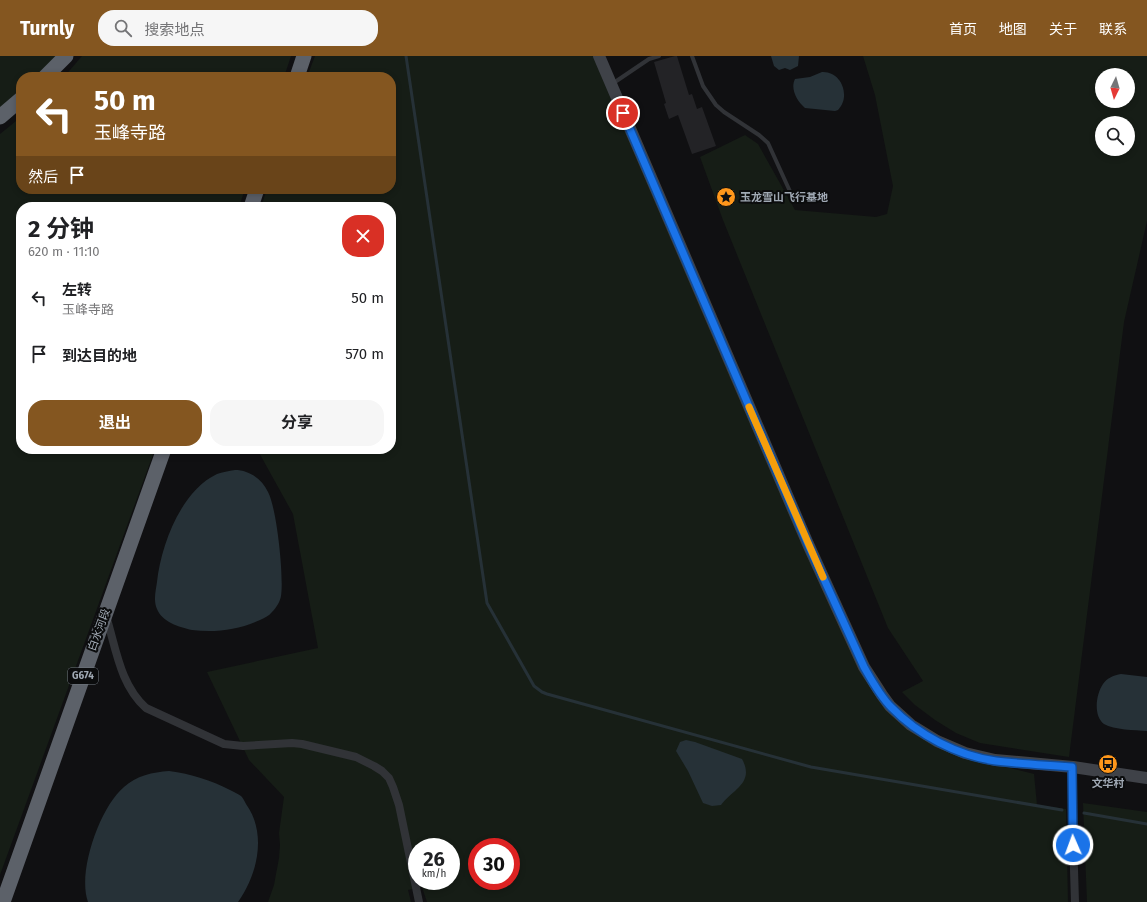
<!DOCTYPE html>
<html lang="zh">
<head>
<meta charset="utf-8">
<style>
  body { margin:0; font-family:"Fira Sans","Noto Sans SC",sans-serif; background:#f6f6f6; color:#202124; height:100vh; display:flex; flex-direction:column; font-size:15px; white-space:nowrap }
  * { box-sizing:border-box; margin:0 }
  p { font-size:13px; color:#757577 }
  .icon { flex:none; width:22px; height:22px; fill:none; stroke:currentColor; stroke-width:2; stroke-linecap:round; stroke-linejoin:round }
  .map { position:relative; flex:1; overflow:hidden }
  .panel { position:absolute; left:16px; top:146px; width:380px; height:252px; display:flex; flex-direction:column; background:#fff; border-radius:16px; box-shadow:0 2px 6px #0003 }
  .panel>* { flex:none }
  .top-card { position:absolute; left:16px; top:16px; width:380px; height:122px; border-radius:16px; box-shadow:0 2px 6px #0003; background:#845620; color:#fff; overflow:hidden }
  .needle { width:26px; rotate:185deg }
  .buttons { position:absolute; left:1095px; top:12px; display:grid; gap:8px }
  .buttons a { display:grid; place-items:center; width:40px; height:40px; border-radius:50%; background:#fff; box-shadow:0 2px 6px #0003; font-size:20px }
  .speed { position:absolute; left:408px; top:782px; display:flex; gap:8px; font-size:20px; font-weight:700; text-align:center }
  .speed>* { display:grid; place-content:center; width:52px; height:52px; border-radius:50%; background:#fff; box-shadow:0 2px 6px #0003; line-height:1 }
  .speed small { font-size:10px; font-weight:400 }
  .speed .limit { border:6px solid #d22; background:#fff; color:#111 }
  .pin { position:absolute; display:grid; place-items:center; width:34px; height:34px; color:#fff; margin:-17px; border:2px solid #fff; border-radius:50%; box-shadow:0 1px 4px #0007 }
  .me { position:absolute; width:44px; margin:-22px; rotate:358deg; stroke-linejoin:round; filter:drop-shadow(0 0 3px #0008) }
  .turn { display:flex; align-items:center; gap:14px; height:84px; padding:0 12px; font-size:18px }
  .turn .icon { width:52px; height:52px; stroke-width:2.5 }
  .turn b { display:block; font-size:28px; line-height:34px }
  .then { display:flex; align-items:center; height:38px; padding:0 12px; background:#0003; gap:8px; font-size:15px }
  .round { display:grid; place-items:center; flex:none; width:42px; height:42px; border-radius:16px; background:#f6f6f6 }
  .overview { display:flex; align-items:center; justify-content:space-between; height:68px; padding:0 12px }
  h1 { font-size:24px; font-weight:700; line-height:30px }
  .primary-button { display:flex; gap:8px; margin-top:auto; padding:8px 12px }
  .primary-button a { flex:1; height:46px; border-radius:16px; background:#845620; color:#fff; font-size:16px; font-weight:700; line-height:46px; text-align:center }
  .primary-button a+a { background:#f6f6f6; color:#202124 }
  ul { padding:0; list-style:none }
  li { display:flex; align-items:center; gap:12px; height:56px; padding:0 12px }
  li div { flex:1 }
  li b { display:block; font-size:15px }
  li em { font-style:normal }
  header { display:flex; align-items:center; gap:24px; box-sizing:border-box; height:56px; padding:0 20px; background:#845620; color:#fff }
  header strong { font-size:19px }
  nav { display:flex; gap:22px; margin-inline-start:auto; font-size:14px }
  .search { width:280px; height:36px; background:#f6f6f6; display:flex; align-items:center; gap:10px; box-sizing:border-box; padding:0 14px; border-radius:16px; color:#757577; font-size:15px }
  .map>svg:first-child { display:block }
  .green { fill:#161d16; fill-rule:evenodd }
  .water { fill:#263137 }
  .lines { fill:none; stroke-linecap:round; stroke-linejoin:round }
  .stream { stroke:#263137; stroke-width:3 }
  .building { fill:#232326 }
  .lane { stroke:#313337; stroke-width:4 }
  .street { stroke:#313337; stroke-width:8 }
  .secondary { stroke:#3f4248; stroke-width:12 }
  .highway { stroke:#5c6169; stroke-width:15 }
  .route-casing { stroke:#114b97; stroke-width:10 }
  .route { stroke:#1a73e8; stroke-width:7 }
  .slow { stroke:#f59e0b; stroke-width:7 }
  .labels { text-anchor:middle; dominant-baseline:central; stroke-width:4; stroke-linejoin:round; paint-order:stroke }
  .shield { fill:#0b0c0d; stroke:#737a82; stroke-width:1 }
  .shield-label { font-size:10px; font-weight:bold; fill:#a0a9b4 }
  .poi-label { font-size:11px; font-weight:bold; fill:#a0a9b4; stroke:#0b0c0d; text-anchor:start }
  .street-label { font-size:11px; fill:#a0a9b4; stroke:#0b0c0d }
</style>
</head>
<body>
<header>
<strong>Turnly</strong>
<div class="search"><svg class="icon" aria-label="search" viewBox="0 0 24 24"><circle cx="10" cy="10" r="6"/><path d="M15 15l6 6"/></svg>搜索地点</div>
<nav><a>首页</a><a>地图</a><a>关于</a><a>联系</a></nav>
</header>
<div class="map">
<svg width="1147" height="846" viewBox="0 0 1147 846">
  <rect width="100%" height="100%" fill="#101012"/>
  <path class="green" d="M0,0h65l-20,21h-24v22l-21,16z
    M82,0h209l-7,21h-220z
    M315,0h283l253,595 45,64 59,39 79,20 3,31 29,4 2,93h-641l-5,-15 -14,3 3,12h-143l6,-17 5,-27 1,-13 -1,-12 5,-36 -35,-37 -42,-88 111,-24 -25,-134 -36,-65h134v-242h-130l6,-18h124v-112h-84zM417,791h34v34h-34zM477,791h34v34h-34z
    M863,0h284v165l-23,101 -55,435 -89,-14 -24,-10 -21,-13 -20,-15 -13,-13 21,-11 -35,-53 -165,-408 -23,-63 45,-22 13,9 37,66 81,7 11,-3 6,-28 -18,-91zM1102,19h26v26h-26zM1102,67h26v26h-26z
    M21,61v72h224l-6,18h-218v242h134l-155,426v-741z
    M1083,747l64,9v90h-60z"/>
  <path class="water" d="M771,0h28l-1,10 -8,4 -5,-2 -6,2 -5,-4z
    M822,16c20,-1 29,25 16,38l-3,1 -30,-3c-8,-7 -15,-19 -10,-29l15,-2z
    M235,414c14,0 27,9 33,22 9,17 16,85 13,104 -1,6 -5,12 -9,16 -3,4 -8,6 -12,8 -22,10 -45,13 -68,10 -13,-3 -30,-8 -35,-21 -4,-9 -1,-19 0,-27 4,-37 24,-91 60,-108 5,-2 12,-3 18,-4z
    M1121,618l26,3v54c-12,-1 -33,-1 -43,-7 -11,-8 -8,-30 -1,-40 4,-6 11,-9 18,-10z
    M686,684l9,2 47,17c13,24 -9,30 -21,46l-9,1 -9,-3 -15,-32 -12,-20 4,-9z
    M169,715c22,3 42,9 61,19 4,2 8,4 11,6 2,2 4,6 5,8 21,29 12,70 -8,98h-150c-11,-30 12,-95 36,-115 12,-11 29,-15 45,-16z"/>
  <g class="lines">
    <path class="stream" d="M406,0l81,547 47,83 8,6 5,2 264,73 251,43
      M1084,757l63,11"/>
  </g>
  <path class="building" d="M675,0h2l12,39 3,-1 5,15 5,-2 14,39 -24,8 -14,-39 -9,4 -5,-15 2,-1 -12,-41z"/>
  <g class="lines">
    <path class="lane" d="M692,0l11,30 13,19 8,7 35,23 9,8 25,55
      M612,28l37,-25 10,-3"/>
    <path class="street" d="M106,560c10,32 14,69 40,92l78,36 19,2 49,-3 10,1 54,13 18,9 8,5 7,7 4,9 6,18 20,97
      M1073,711l-1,36 3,99"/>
    <path class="secondary" d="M599,0l209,488 56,123 18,28 8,11 21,19 26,16 28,12 30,7 78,7 74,11"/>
    <path class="highway" d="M45,21l21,-21
      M297,21l7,-21
      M0,61l21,-18
      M251,151l6,-18
      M3,846l161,-453"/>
  </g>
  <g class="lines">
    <g class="route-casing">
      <path id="route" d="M623,57l185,431 56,123c8,14 16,29 27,40 27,28 67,49 105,54 25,3 51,4 76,6l1,78"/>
    </g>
    <use href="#route" class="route"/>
    <path class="slow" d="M749,351l74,170"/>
  </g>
  <defs>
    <g id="sight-disc" transform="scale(1)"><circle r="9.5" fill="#ff971b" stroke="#0b0c0d"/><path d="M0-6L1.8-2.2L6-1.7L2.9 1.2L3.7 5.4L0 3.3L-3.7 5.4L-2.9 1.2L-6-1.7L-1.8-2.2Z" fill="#111"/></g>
    <g id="bus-disc" transform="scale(1)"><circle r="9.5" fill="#ff971b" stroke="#0b0c0d"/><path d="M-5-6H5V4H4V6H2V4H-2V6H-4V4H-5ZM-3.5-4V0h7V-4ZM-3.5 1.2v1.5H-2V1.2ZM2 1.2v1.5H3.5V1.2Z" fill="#111"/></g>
  </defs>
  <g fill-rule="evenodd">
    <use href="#sight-disc" x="726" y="141"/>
    <use href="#bus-disc" x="1108" y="708"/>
  </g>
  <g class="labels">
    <rect class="shield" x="68" y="612" width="30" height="16" rx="3"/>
    <g class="shield-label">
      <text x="83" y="620">G674</text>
    </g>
    <g class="poi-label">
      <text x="740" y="141">玉龙雪山飞行基地</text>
      <text x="1108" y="727" text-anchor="middle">文华村</text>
    </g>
    <g class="street-label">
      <text transform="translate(99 574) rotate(-70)">白水河段</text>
    </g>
  </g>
</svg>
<div class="buttons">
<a><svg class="needle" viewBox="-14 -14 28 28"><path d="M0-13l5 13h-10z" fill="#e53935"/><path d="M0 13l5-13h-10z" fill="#757577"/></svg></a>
<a><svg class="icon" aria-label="search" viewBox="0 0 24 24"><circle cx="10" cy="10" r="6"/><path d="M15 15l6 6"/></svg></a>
</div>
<div class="speed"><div>26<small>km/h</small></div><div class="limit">30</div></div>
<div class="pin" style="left:623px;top:57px;background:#d93025"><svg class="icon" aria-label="arrive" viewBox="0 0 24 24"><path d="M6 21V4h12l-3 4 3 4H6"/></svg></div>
<svg class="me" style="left:1073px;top:789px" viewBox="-20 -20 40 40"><circle r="17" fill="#1a73e8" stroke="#fff" stroke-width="3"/><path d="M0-11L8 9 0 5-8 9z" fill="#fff"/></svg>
<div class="top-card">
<div class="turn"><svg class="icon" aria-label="left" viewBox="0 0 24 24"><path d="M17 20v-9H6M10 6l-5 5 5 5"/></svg><div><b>50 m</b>玉峰寺路</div></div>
<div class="then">然后<svg class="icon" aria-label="arrive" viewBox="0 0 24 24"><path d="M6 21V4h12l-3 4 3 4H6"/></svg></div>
</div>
<section class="panel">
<div class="overview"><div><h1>2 分钟</h1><p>620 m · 11:10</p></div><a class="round" style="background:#d93025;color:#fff"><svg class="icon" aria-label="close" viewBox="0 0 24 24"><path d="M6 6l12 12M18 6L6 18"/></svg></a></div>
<ul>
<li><svg class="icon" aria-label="left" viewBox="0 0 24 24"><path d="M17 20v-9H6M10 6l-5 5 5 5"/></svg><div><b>左转</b><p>玉峰寺路</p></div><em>50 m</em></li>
<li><svg class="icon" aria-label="arrive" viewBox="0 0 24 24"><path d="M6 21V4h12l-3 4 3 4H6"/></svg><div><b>到达目的地</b></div><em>570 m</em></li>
</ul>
<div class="primary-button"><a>退出</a><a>分享</a></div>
</section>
</div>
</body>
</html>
